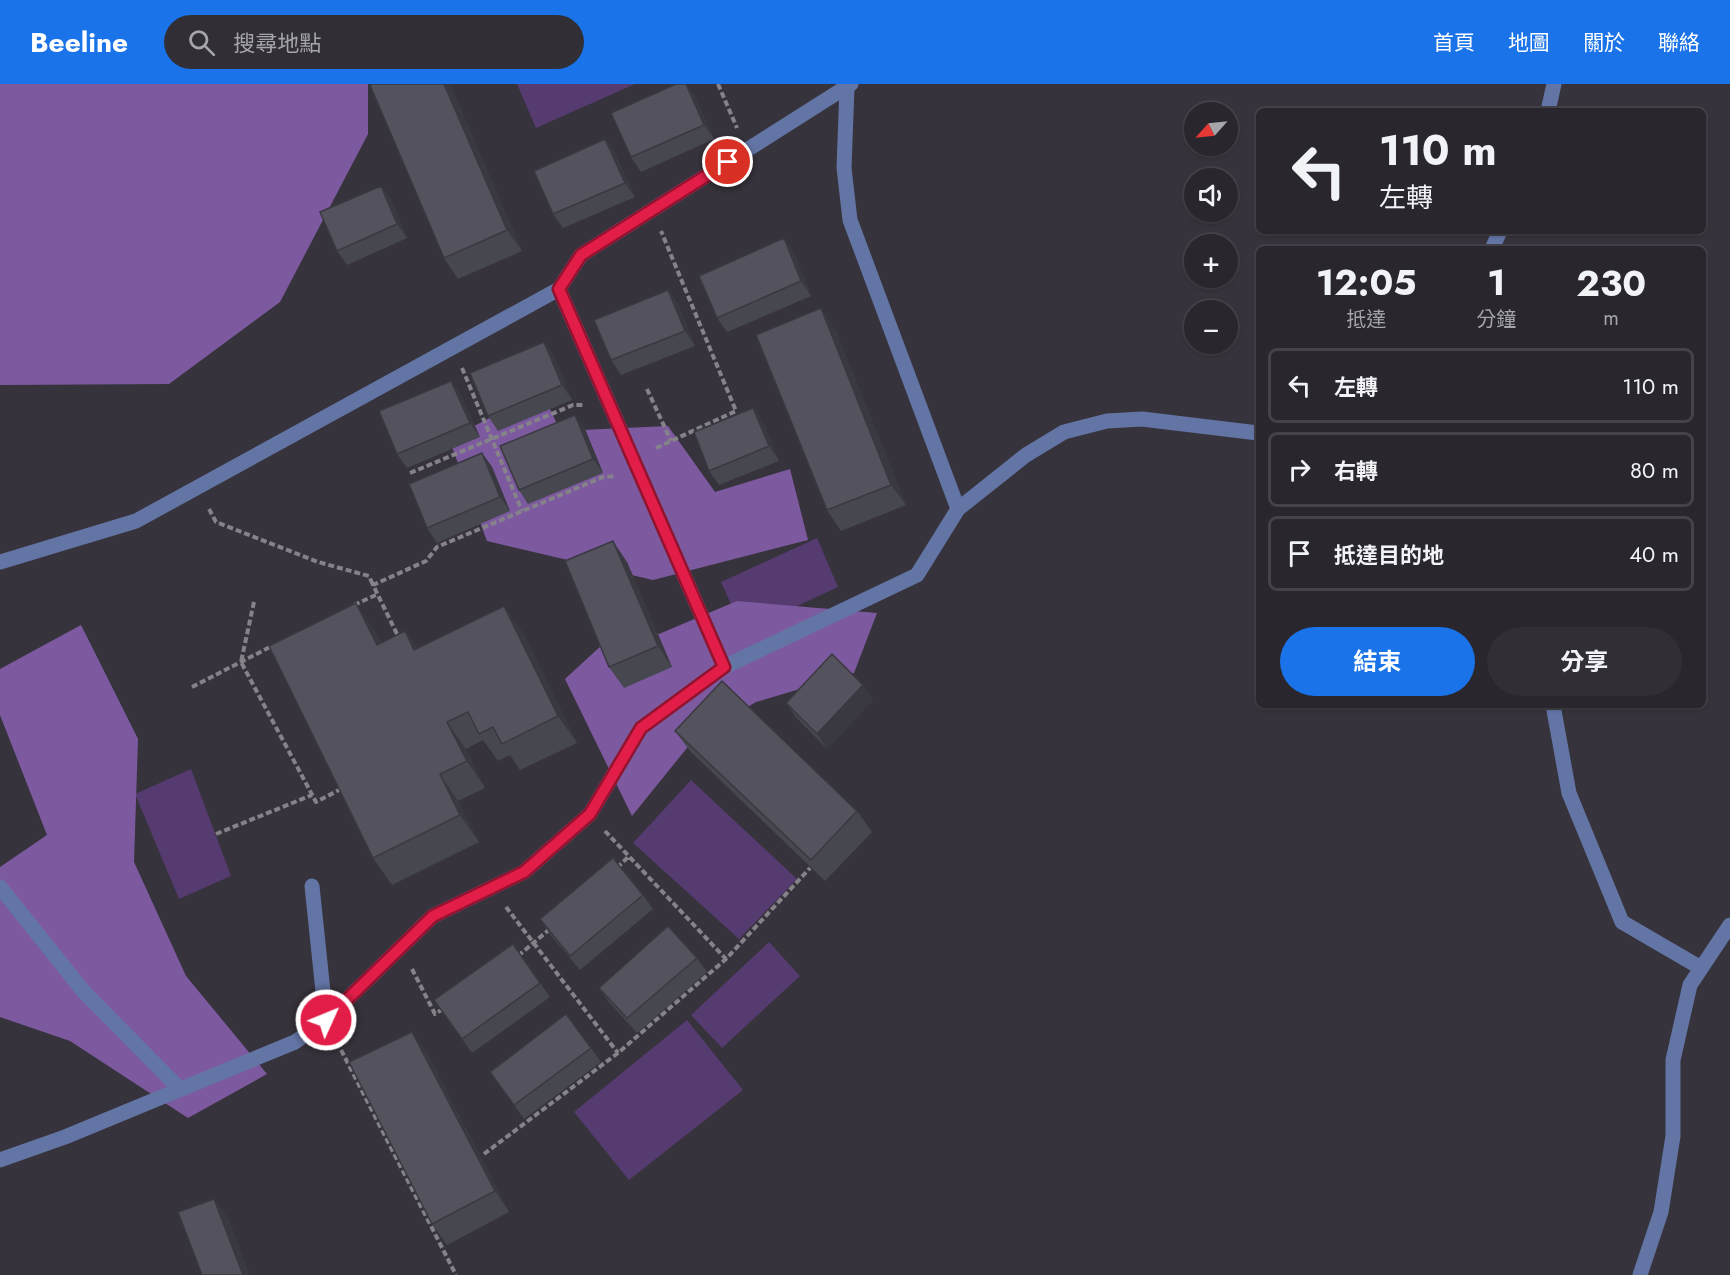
<!DOCTYPE html>
<html lang="zh-TW">
<head>
<meta charset="utf-8">
<style>
  body { margin:0; font-family:Jost,"Noto Sans TC",sans-serif; background:#312e35; color:#f1f3f6; height:100vh; display:flex; flex-direction:column; font-size:22px; white-space:nowrap }
  * { box-sizing:border-box; margin:0 }
  p { font-size:20px; color:#a5a5aa }
  .icon { flex:none; width:33px; height:33px; fill:none; stroke:currentColor; stroke-width:2; stroke-linecap:round; stroke-linejoin:round }
  .map { position:relative; flex:1; overflow:hidden }
  .side { position:absolute; left:1256px; top:162px; width:450px; height:462px; display:flex; flex-direction:column; background:#29262d; border-radius:9px; box-shadow:0 2px 4px #0004,0 0 0 2px #454349 }
  .side>* { flex:none }
  .guide { position:absolute; left:1256px; top:24px; width:450px; height:126px; border-radius:9px; box-shadow:0 2px 4px #0004,0 0 0 2px #454349; background:#29262d; color:#f1f3f6; overflow:hidden }
  .needle { width:39px; rotate:243deg }
  .buttons { position:absolute; left:1184px; top:18px; display:grid; gap:12px }
  .buttons a { display:grid; place-items:center; width:54px; height:54px; border-radius:50%; background:#29262d; box-shadow:0 2px 4px #0004,0 0 0 2px #454349; font-size:30px }
  .pin { position:absolute; display:grid; place-items:center; width:51px; height:51px; color:#fff; margin:-26px; border:3px solid #fff; border-radius:50%; box-shadow:0 2px 6px #0007 }
  .me { position:absolute; width:66px; margin:-33px; rotate:46deg; stroke-linejoin:round; filter:drop-shadow(0 0 4px #0008) }
  .turn { display:flex; align-items:center; gap:21px; height:126px; padding:0 24px; font-size:27px }
  .turn .icon { width:78px; height:78px; stroke-width:2.5 }
  .turn b { display:block; font-size:42px; line-height:51px }
  .eta { display:flex; justify-content:space-evenly; align-items:center; height:102px; text-align:center }
  .eta b { font-size:36px; font-weight:700; line-height:42px }
  .action { display:flex; gap:12px; margin-top:auto; padding:12px 24px }
  .action a { flex:1; height:69px; border-radius:36px; background:#1a73e8; color:#fff; font-size:24px; font-weight:700; line-height:69px; text-align:center }
  .action a+a { background:#312e35; color:#f1f3f6 }
  ul { padding:0; list-style:none }
  li { display:flex; align-items:center; gap:18px; height:75px; margin:0 12px 9px; padding:0 12px; border:3px solid #454349; border-radius:9px }
  li div { flex:1 }
  li b { display:block; font-size:22px }
  li em { font-style:normal }
  header { display:flex; align-items:center; gap:36px; box-sizing:border-box; height:84px; padding:0 30px; background:#1a73e8; color:#fff }
  header strong { font-size:28px }
  nav { display:flex; gap:33px; margin-inline-start:auto; font-size:21px }
  .search { width:420px; height:54px; background:#312e35; display:flex; align-items:center; gap:15px; box-sizing:border-box; padding:0 21px; border-radius:33px; color:#a5a5aa; font-size:22px }
  .map>svg:first-child { display:block }
  .green { fill:#553b6f }
  .forest { fill:#7d5aa0 }
  .lines { fill:none; stroke-linecap:round; stroke-linejoin:round }
  .path { stroke:#858289; stroke-width:4; stroke-dasharray:6 3; stroke-linecap:butt }
  .minor { stroke:#6375a5; stroke-width:15 }
  .wall { fill:#474750 }
  .shaded-wall { fill:#3a3941 }
  .building { fill:#53525d; stroke:#3a3941; stroke-width:1.5 }
  .route-casing { stroke:#92132f; stroke-width:15 }
  .route { stroke:#e11d48; stroke-width:10 }
</style>
</head>
<body>
<header>
<strong>Beeline</strong>
<div class="search"><svg class="icon" aria-label="search" viewBox="0 0 24 24"><circle cx="10" cy="10" r="6"/><path d="M15 15l6 6"/></svg>搜尋地點</div>
<nav><a>首頁</a><a>地圖</a><a>關於</a><a>聯絡</a></nav>
</header>
<div class="map">
<svg width="1730" height="1191" viewBox="0 0 1730 1191">
  <rect width="100%" height="100%" fill="#37333c"/>
  <path class="green" d="M517,0h118l-99,44z
    M817,454l21,49 -95,44 -22,-49z
    M191,685l40,107 -52,23 -44,-105z
    M691,696l106,99 -58,60 -106,-96z
    M769,858l31,34 -78,72 -31,-33z
    M687,936l56,70 -114,90 -55,-68z"/>
  <path class="forest" d="M0,0h368v50l-88,168 -111,82 -169,1z
    M542,307l18,40 108,-5 47,66 75,-23 18,71 -155,40 -166,-39 -38,-102z
    M737,517l140,12 -23,60 -98,29 -61,36 -63,78 -67,-137 63,-58 31,13z
    M81,541l57,114 -4,123 52,114 81,98 -79,44 -118,-77 -70,-24v-150l47,-32 -47,-120v-46z"/>
  <g class="lines">
    <path class="path" d="M718,0l19,44
      M462,284l60,143
      M647,305l24,52
      M656,364l80,-37 -75,-180
      M410,389l163,-68h10
      M209,425l7,13 102,40 51,14 4,9
      M254,518l-13,60 75,140 25,-13
      M354,521l24,-11
      M397,550l-24,-49 53,-24 11,-14 166,-70 13,-1
      M192,603l80,-41
      M605,747l121,128
      M216,750l96,-39
      M617,784l12,-12
      M506,823l112,146
      M518,872l33,-28
      M412,885l23,45 8,-5
      M337,958l119,233
      M484,1070l134,-101 108,-94 84,-91"/>
    <path class="minor" d="M847,3l-3,81 6,52 108,289
      M1548,27l6,-27
      M1492,165l8,-18
      M559,205l165,378
      M0,478l136,-41 423,-232 22,-34 270,-171
      M1553,621l16,88 53,129 79,46
      M312,802l14,134
      M0,803l84,105 96,97
      M0,1076l65,-23 230,-95 31,-22 107,-104 91,-44 66,-58 51,-86 83,-61 193,-92 41,-66 68,-54 38,-23 43,-11 35,-2 116,14
      M1640,1191l21,-63 12,-76v-76l17,-75 40,-60"/>
  </g>
  <path class="wall" d="M450,0l72,167 -64,28 -14,-21z
    M694,11l20,44 -73,33 -10,-15z
    M605,55l10,14 20,44 -72,31 -10,-14z
    M381,102l10,14 16,38 -60,27 -10,-14z
    M794,169l17,43 -84,36 -10,-14z
    M668,206l10,14 17,42 -74,29 -10,-15z
    M835,245l71,176 -65,26 -14,-21z
    M544,258l10,14 18,44 -74,31 -10,-15z
    M451,297l10,14 19,42 -73,31 -10,-14z
    M753,324l10,14 16,39 -60,24 -10,-14z
    M585,345l18,44 -75,31 -9,-14z
    M482,369l10,14 18,44 -73,32 -10,-15z
    M627,478l45,105 -48,21 -15,-21z
    M504,522l19,27 54,110 -57,27 -10,-15 -12,6 -15,-21 -17,9 19,39 -27,13 21,41 -87,43 -19,-27 1,-228 7,13 24,-12 12,17z
    M863,601l10,15 -46,49 -31,-32 -10,-14z
    M675,647l182,80 15,21 -47,49 -135,-130z
    M643,811l10,14 -73,61 -31,-37 -9,-14z
    M513,860l37,53 -78,56 -38,-53z
    M697,874l10,14 -70,61 -28,-31 -10,-14z
    M591,964l10,14 -77,57 -34,-47z
    M427,969l82,159 -62,33 -15,-21z"/>
  <path class="shaded-wall" d="M444,0h6l72,167 -15,-21z
    M686,0l8,11 20,44 -10,-14z
    M605,55l10,14 20,44 -10,-14z
    M381,102l10,14 16,38 -10,-14z
    M784,154l10,15 17,43 -10,-15z
    M668,206l10,14 17,42 -10,-15z
    M821,224l14,21 71,176 -15,-20z
    M544,258l10,14 18,44 -10,-15z
    M451,297l10,14 19,42 -10,-14z
    M753,324l10,14 16,39 -10,-15z
    M575,331l10,14 18,44 -10,-14z
    M482,369l10,14 18,44 -10,-14z
    M613,457l14,21 45,105 -14,-21z
    M356,519l18,27 21,42 -18,-27z
    M504,522l19,27 54,110 -19,-27z
    M405,547l19,27 -10,-8z
    M863,601l10,15 -46,49 -10,-15z
    M447,638l19,27 19,39 -18,-27z
    M440,690l18,27 21,41 -19,-27z
    M412,948l15,21 82,159 -14,-21z
    M214,1115l15,20 21,56h-7z"/>
  <path class="building" d="M372,0h72l63,146 -63,28 -74,-173z
    M676,0h10l18,41 -73,32 -20,-44z
    M605,55l20,44 -72,31 -19,-43z
    M381,102l16,38 -60,27 -17,-39z
    M784,154l17,43 -84,37 -18,-42z
    M668,206l17,41 -74,29 -17,-40z
    M821,224l70,177 -64,25 -71,-175z
    M544,258l18,43 -74,31 -18,-43z
    M451,297l19,42 -73,31 -18,-43z
    M753,324l16,38 -60,25 -15,-39z
    M575,331l18,44 -74,31 -19,-44z
    M482,369l18,44 -73,31 -18,-44z
    M613,457l45,105 -49,21 -44,-106z
    M356,519l21,42 28,-14 9,19 90,-44 54,110 -56,28 -9,-17 -14,7 -11,-22 -21,10 20,39 -27,13 20,41 -87,43 -104,-212z
    M832,570l31,31 -46,49 -31,-31z
    M722,597l135,130 -46,49 -136,-129z
    M613,774l30,37 -73,61 -30,-37z
    M668,842l29,32 -70,60 -28,-30z
    M513,860l27,39 -78,56 -28,-39z
    M566,930l25,34 -77,57 -24,-33z
    M412,948l83,159 -63,33 -83,-162z
    M214,1115l29,76h-41l-24,-63z"/>
  <g class="lines">
    <g class="route-casing">
      <path id="route" d="M326,936l107,-104 91,-44 66,-58 51,-86 83,-61 -165,-378 22,-34 147,-93"/>
    </g>
    <use href="#route" class="route"/>
  </g>
</svg>
<div class="buttons">
<a><svg class="needle" viewBox="-14 -14 28 28"><path d="M0-13l5 13h-10z" fill="#e53935"/><path d="M0 13l5-13h-10z" fill="#a5a5aa"/></svg></a>
<a><svg class="icon" aria-label="sound" viewBox="0 0 24 24"><path d="M4 9h4l5-4v14l-5-4H4zM17 9q2 3 0 6"/></svg></a>
<a>+</a>
<a>−</a>
</div>
<div class="pin" style="left:728px;top:78px;background:#d93025"><svg class="icon" aria-label="arrive" viewBox="0 0 24 24"><path d="M6 21V4h12l-3 4 3 4H6"/></svg></div>
<svg class="me" style="left:326px;top:936px" viewBox="-20 -20 40 40"><circle r="17" fill="#e11d48" stroke="#fff" stroke-width="3"/><path d="M0-11L8 9 0 5-8 9z" fill="#fff"/></svg>
<div class="guide">
<div class="turn"><svg class="icon" aria-label="left" viewBox="0 0 24 24"><path d="M17 20v-9H6M10 6l-5 5 5 5"/></svg><div><b>110 m</b>左轉</div></div>
</div>
<section class="side">
<div class="eta">
<div><b>12:05</b><p>抵達</p></div>
<div><b>1</b><p>分鐘</p></div>
<div><b>230</b><p>m</p></div>
</div>
<ul>
<li><svg class="icon" aria-label="left" viewBox="0 0 24 24"><path d="M17 20v-9H6M10 6l-5 5 5 5"/></svg><div><b>左轉</b></div><em>110 m</em></li>
<li><svg class="icon" aria-label="right" viewBox="0 0 24 24"><path d="M7 20v-9h11M14 6l5 5-5 5"/></svg><div><b>右轉</b></div><em>80 m</em></li>
<li><svg class="icon" aria-label="arrive" viewBox="0 0 24 24"><path d="M6 21V4h12l-3 4 3 4H6"/></svg><div><b>抵達目的地</b></div><em>40 m</em></li>
</ul>
<div class="action"><a>結束</a><a>分享</a></div>
</section>
</div>
</body>
</html>
